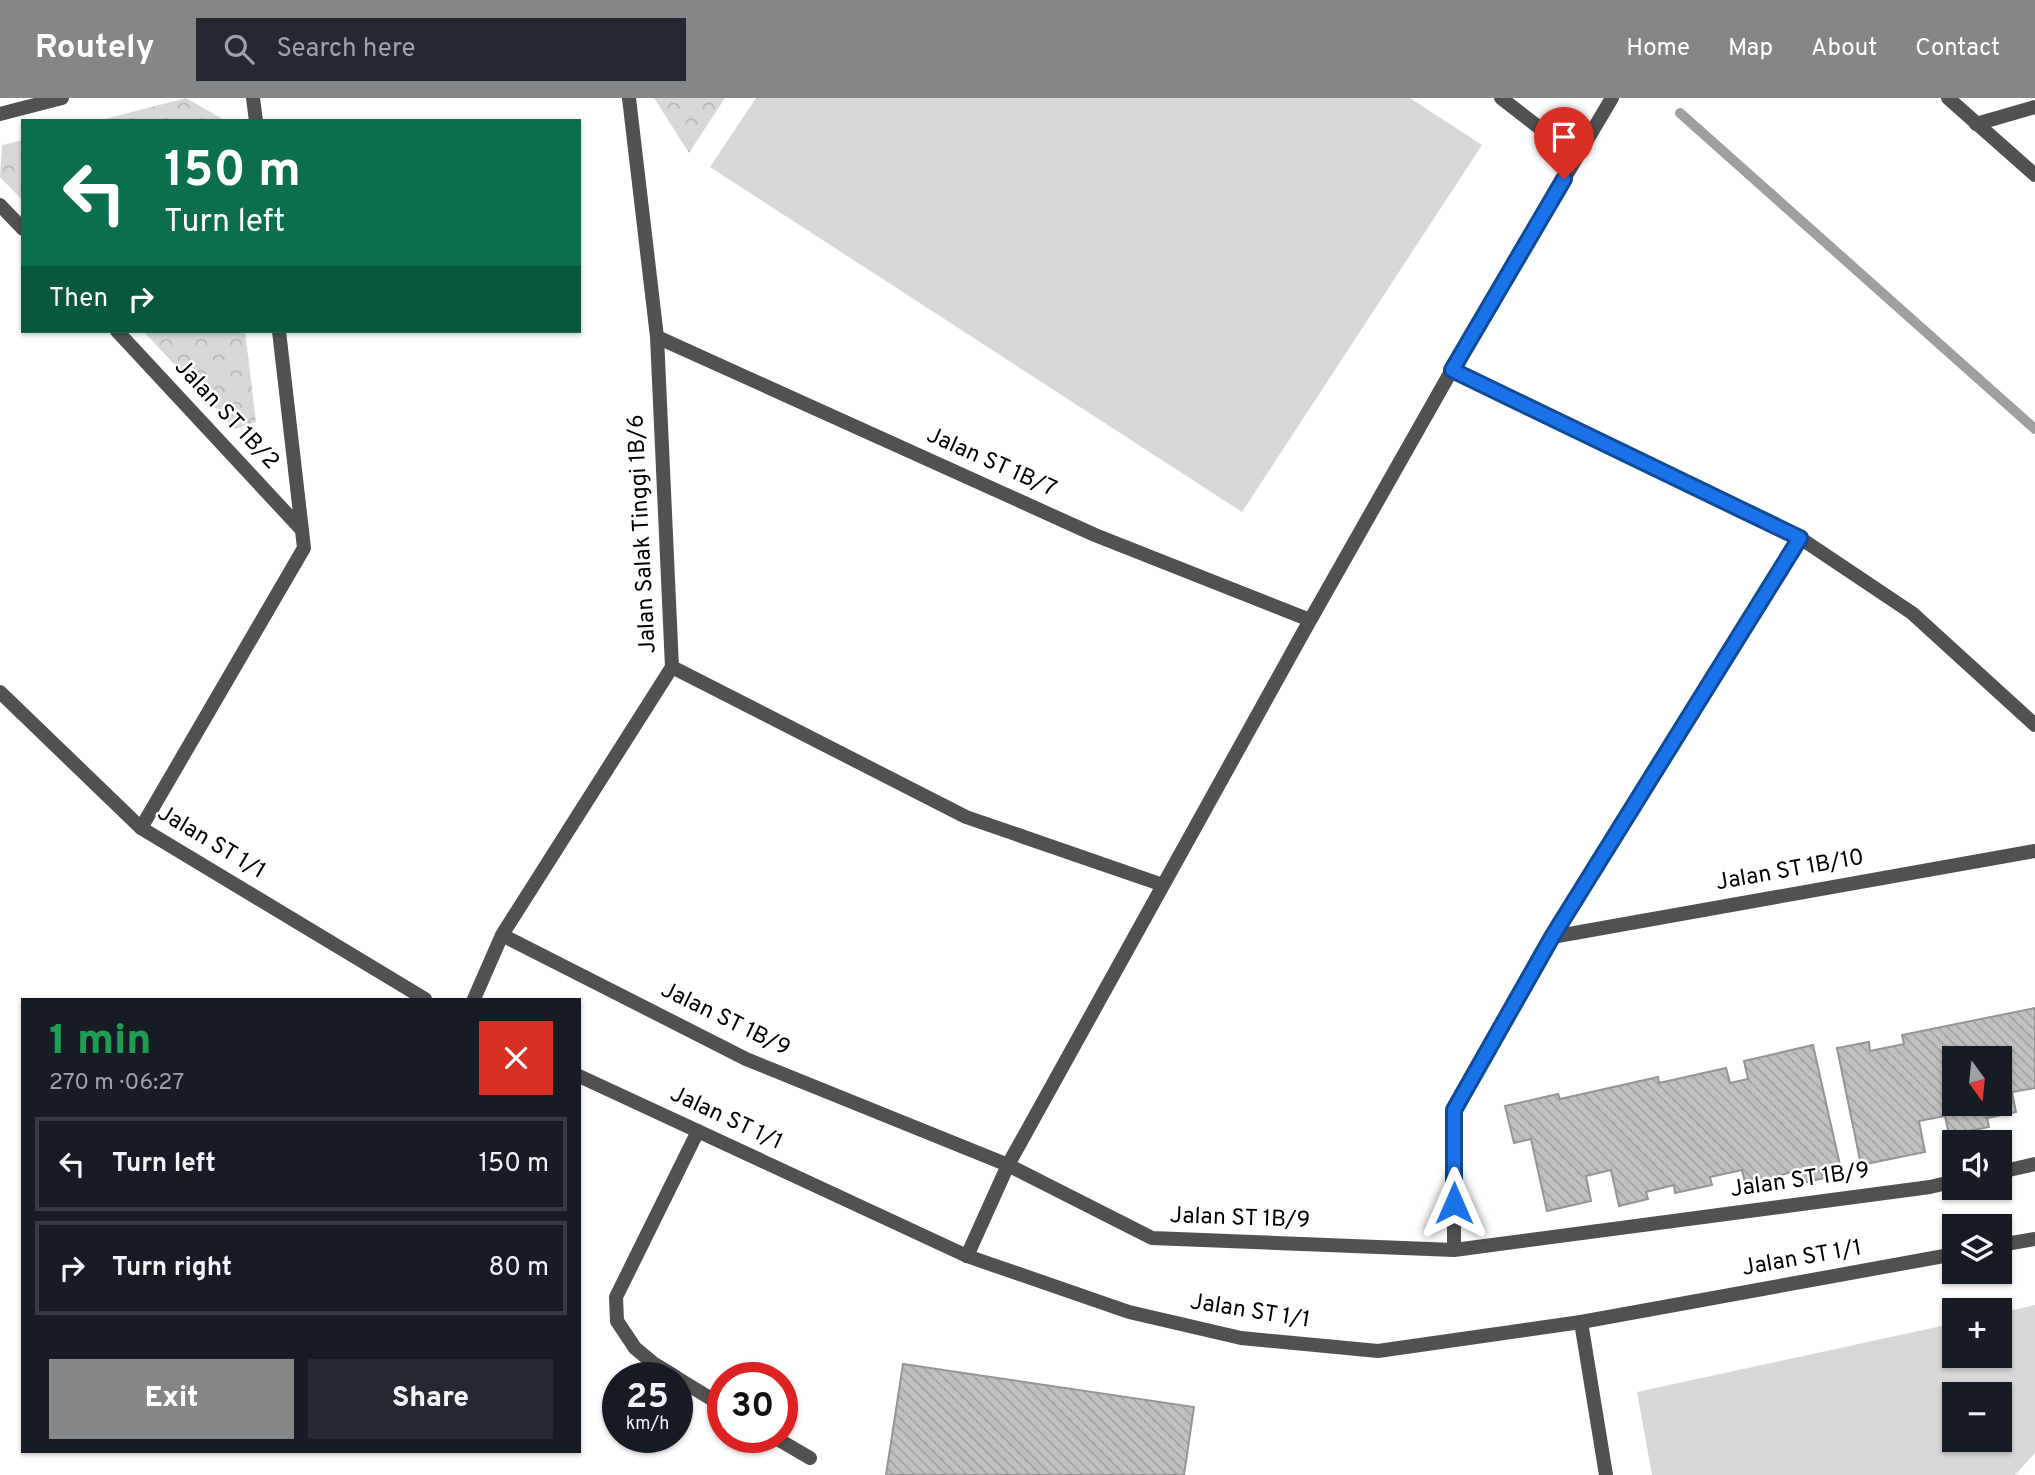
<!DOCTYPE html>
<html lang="en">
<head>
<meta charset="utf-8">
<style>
  body { margin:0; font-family:Overpass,sans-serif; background:#242831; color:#f1f3f6; height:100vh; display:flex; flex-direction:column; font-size:26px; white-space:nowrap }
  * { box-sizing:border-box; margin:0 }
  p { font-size:23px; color:#9ea1a6 }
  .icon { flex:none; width:38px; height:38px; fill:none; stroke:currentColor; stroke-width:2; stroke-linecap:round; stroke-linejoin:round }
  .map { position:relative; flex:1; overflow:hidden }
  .sheet { position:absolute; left:21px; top:900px; width:560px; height:455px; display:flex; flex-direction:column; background:#171b24; border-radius:0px; box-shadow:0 2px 5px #0004 }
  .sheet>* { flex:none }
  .guide { position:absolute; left:21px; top:21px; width:560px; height:214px; border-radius:0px; box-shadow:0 2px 5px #0004; background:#0b6e4f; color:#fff; overflow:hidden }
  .needle { width:46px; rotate:165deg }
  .buttons { position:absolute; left:1942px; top:948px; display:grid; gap:14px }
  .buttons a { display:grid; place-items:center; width:70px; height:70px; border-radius:0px; background:#171b24; box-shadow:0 2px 5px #0004; font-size:35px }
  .speed { position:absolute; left:602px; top:1264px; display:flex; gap:14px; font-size:35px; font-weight:700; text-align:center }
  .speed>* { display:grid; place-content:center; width:91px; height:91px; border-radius:50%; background:#171b24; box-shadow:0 2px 5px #0004; line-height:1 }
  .speed small { font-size:18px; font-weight:400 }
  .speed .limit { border:10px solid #d22; background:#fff; color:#111 }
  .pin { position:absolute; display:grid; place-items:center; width:60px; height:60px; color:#fff; margin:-72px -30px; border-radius:50% 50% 50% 0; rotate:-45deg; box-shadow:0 0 7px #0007 }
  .pin .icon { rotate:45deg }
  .me { position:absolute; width:77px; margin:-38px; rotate:0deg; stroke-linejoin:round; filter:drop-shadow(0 0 5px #0008) }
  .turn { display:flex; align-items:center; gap:24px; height:147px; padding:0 28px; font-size:32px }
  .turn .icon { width:91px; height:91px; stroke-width:2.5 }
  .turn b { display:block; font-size:49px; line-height:60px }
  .then { display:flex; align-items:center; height:66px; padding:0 28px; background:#0003; gap:14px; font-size:26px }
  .round { display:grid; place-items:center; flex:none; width:74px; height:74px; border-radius:0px; background:#242831 }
  .headline { display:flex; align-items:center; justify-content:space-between; height:119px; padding:0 28px }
  h1 { font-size:42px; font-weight:800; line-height:52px; color:#1e9e55 }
  .button { display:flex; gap:14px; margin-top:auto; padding:14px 28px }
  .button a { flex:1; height:80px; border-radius:0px; background:#858687; color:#fff; font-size:28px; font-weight:800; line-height:80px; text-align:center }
  .button a+a { background:#242831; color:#f1f3f6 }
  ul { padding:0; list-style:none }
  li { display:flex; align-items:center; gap:21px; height:94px; margin:0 14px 10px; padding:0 14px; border:4px solid #363941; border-radius:0px }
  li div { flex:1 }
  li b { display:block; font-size:26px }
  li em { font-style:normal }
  header { display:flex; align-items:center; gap:42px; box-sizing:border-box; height:98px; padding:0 35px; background:#858687; color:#fff }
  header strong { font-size:33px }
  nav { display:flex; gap:38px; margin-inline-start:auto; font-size:24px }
  .search { width:490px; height:63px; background:#242831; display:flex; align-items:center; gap:18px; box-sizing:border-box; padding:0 24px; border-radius:0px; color:#9ea1a6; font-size:26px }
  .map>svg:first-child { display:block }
  .park { fill:url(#park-crowns) }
  .pitch { fill:#d8d8d8; fill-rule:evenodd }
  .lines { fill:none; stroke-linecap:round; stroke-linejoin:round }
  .stream { stroke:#9f9f9f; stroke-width:10 }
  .building { fill:url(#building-back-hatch); stroke:#959595; stroke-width:2; fill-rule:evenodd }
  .service { stroke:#515151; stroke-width:14 }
  .minor { stroke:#515151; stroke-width:14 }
  .tertiary { stroke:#515151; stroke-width:14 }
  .route-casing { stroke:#114b97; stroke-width:18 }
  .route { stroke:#1a73e8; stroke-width:12 }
  .labels { text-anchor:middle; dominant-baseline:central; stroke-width:5; stroke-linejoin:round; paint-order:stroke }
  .street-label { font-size:23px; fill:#000; stroke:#fff }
</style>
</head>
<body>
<header>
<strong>Routely</strong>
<div class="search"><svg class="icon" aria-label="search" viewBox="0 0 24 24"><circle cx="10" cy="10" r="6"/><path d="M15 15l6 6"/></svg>Search here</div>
<nav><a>Home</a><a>Map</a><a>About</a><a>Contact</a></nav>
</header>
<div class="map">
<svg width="2035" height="1377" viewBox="0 0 2035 1377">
  <defs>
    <pattern id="park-crowns" width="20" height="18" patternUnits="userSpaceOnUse" patternTransform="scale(1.75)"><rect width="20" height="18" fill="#d8d8d8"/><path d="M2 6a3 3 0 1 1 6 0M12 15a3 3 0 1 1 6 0" fill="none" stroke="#b8b8b8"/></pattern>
    <pattern id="building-back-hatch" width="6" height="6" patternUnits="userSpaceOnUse" patternTransform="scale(1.75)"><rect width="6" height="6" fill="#c0c0c0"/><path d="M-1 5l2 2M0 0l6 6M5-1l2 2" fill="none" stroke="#a3a3a3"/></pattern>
  </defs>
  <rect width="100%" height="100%" fill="#fff"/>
  <path class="park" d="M186,0l35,20 1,3h-125z
    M654,0h71l-36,55z
    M23,42v61l-23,-24 2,-32z
    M143,233h102l11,91 -21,7z"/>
  <path class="pitch" d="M756,0h654l72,47 -240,367 -532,-345z
    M2035,1207v148l-20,22h-363l-15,-83 318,-69v33h45v-43zM1955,1297h45v45h-45z"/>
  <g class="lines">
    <path class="stream" d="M1680,15l355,316"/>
  </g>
  <path class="building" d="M2035,910v80l-23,4 4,20 -29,6 2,9 -40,8 -4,-19 -26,5 6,31 -64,13 -24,-117 32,-6 1,9 34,-7 -2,-9zM1955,961h45v45h-45z
    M1813,947l29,129 -44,10 -3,-13 -21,6 2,7 -29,7 -5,-21 -32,7 2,8 -37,8 -1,-8 -28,7 2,7 -29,7 -8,-36 -25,6 5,25 -44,10 -16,-72 -17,4 -9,-37 53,-12 2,5 98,-22 1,6 67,-15 4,15 18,-4 -4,-18z
    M903,1266l291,43 -10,68h-298z"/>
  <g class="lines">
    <path class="service" d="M1501,0l76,59
      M1581,1224l25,153
      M676,1279l-23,-14 -18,-15 -18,-27 -1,-24 82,-166
      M677,1280l46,28
      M774,1339l36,21"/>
    <path class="minor" d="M253,0l3,23
      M1948,0l87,77
      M0,16l62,-16
      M1976,26l59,-17
      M0,107l23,24
      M117,233l185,199
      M657,239l438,198 215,85
      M1452,272l348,168 112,75 123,112
      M672,569l294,150 197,68
      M141,730l163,-280 -25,-217
      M502,837l244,124 262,106 144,73 302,12 476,-63 25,-6
      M1552,839l483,-86
      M474,901l28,-64 170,-268 -15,-330 -28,-239
      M2000,1074l35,-8
      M1454,1152v-140l98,-173 248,-399
      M967,1158l41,-91 296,-534 170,-300 138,-233"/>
    <path class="tertiary" d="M0,594l141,136 284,171
      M579,978l388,180 162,56 112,26 137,13 203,-29 374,-68
      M2000,1147l35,-6"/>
  </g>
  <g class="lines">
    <g class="route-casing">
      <path id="route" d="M1454,1105v-93l98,-173 248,-399 -348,-168 112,-191"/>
    </g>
    <use href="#route" class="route"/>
  </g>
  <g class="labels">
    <g class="street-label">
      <text transform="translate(226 317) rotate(47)">Jalan ST 1B/2</text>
      <text transform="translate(991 365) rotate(24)">Jalan ST 1B/7</text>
      <text transform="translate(643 436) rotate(-93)">Jalan Salak Tinggi 1B/6</text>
      <text transform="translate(211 745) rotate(31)">Jalan ST 1/1</text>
      <text transform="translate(1790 773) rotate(-10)">Jalan ST 1B/10</text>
      <text transform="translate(725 922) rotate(26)">Jalan ST 1B/9</text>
      <text transform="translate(726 1021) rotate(25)">Jalan ST 1/1</text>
      <text transform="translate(1800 1083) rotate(-8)">Jalan ST 1B/9</text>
      <text transform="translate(1240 1121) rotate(2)">Jalan ST 1B/9</text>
      <text transform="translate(1802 1161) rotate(-10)">Jalan ST 1/1</text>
      <text transform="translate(1250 1214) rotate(9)">Jalan ST 1/1</text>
    </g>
  </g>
</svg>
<div class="buttons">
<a><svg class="needle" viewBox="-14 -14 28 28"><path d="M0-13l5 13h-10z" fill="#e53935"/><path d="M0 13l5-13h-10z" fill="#9ea1a6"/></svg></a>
<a><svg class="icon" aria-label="sound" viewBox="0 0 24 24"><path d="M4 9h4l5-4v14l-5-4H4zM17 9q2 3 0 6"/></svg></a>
<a><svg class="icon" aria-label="layers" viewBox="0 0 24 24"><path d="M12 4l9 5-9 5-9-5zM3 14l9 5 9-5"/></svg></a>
<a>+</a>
<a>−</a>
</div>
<div class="speed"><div>25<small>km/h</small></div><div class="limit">30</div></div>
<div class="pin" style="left:1564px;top:81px;background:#d93025"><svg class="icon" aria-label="arrive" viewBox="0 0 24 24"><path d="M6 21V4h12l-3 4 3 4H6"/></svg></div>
<svg class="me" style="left:1454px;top:1105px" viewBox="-20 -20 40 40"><path d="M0-17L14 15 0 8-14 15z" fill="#1a73e8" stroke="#fff" stroke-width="4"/></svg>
<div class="guide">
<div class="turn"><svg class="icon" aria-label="left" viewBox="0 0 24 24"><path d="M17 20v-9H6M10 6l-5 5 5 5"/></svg><div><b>150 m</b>Turn left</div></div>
<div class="then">Then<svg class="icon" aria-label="right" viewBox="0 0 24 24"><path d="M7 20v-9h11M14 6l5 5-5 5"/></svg></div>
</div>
<section class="sheet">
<div class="headline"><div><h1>1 min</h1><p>270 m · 06:27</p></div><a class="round" style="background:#d93025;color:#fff"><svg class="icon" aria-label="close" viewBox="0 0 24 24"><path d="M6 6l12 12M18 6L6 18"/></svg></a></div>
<ul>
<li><svg class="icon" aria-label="left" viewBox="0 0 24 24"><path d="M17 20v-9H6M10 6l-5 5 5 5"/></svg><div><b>Turn left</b></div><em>150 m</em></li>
<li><svg class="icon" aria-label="right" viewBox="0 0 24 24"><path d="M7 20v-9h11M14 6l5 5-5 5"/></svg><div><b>Turn right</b></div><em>80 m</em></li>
</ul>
<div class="button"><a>Exit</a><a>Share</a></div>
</section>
</div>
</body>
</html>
